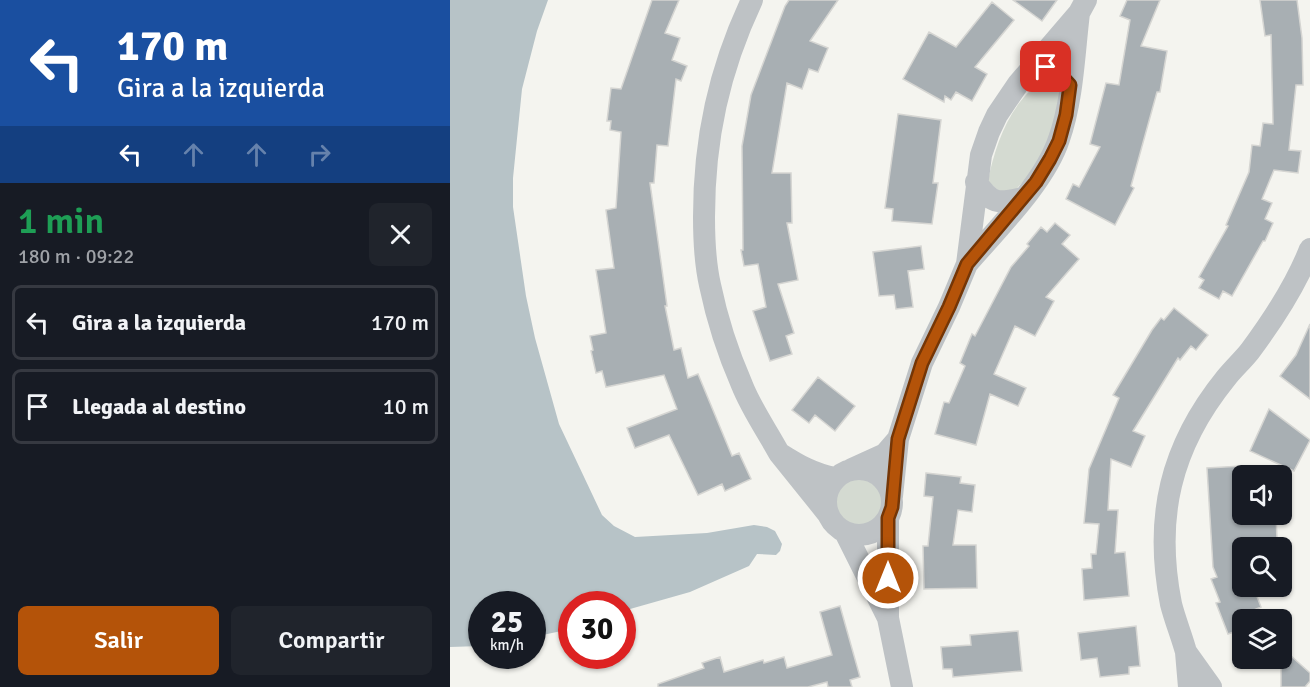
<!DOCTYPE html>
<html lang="es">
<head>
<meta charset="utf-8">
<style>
  body { margin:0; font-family:Signika,sans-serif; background:#20242c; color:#f1f3f6; height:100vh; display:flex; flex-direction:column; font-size:22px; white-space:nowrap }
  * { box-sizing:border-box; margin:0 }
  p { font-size:20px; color:#9ea1a6 }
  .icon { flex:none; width:33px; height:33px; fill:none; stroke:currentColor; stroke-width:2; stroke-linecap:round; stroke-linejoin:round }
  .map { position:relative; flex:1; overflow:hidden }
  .side { display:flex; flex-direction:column; background:#171b24; width:450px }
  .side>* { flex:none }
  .guide { background:#1a4fa0; color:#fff; overflow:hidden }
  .buttons { position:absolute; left:782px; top:465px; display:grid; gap:12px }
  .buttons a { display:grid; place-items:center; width:60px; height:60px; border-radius:9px; background:#171b24; box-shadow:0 2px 4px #0004; font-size:30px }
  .speed { position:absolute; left:18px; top:591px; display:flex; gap:12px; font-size:30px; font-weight:700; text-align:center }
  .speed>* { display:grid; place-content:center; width:78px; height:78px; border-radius:50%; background:#171b24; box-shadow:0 2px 4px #0004; line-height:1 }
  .speed small { font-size:15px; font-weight:400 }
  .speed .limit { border:9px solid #d22; background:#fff; color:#111 }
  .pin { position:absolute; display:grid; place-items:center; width:51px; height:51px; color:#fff; margin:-26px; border-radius:12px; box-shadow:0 3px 9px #0006 }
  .me { position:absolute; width:66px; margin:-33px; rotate:0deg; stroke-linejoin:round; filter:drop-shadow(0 0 4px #0008) }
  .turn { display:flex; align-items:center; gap:21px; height:126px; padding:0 18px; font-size:27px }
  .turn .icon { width:78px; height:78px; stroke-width:2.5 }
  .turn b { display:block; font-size:42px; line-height:51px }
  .lanes { display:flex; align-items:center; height:57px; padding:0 18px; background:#0003; justify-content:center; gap:30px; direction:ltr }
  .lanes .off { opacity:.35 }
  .round { display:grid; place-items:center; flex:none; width:63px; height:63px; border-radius:9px; background:#20242c }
  .overview { display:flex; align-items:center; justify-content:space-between; height:102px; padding:0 18px }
  h1 { font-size:36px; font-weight:600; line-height:45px; color:#1e9e55 }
  .primary-button { display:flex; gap:12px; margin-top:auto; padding:12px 18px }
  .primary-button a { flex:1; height:69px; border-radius:9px; background:#b45309; color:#fff; font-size:24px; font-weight:600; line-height:69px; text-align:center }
  .primary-button a+a { background:#20242c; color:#f1f3f6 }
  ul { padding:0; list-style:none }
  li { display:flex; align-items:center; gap:18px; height:75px; margin:0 12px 9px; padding:0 6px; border:3px solid #363941; border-radius:9px }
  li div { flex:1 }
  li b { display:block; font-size:22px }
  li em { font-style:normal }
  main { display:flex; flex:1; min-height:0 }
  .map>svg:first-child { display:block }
  .green { fill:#d4dad1 }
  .water { fill:#b7c3c7 }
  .building { fill:#a8afb3; stroke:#d5d5d2; stroke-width:1.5 }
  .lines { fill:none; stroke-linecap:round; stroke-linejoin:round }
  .minor { stroke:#bec2c5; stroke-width:22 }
  .route-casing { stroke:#753606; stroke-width:15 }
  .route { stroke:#b45309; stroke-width:10 }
</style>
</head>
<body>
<main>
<section class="side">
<div class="guide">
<div class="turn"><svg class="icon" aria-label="left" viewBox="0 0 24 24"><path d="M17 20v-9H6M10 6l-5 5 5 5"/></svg><div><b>170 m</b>Gira a la izquierda</div></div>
<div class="lanes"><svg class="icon" aria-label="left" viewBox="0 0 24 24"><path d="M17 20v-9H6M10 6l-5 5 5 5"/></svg><svg class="icon off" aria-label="ahead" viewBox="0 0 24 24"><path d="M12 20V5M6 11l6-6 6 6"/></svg><svg class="icon off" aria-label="ahead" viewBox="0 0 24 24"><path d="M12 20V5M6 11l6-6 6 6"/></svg><svg class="icon off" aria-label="right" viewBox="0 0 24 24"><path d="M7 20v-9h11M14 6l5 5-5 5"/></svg></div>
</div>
<div class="overview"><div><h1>1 min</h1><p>180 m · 09:22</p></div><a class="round"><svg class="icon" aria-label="close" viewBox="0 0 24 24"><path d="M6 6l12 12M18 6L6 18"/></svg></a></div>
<ul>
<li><svg class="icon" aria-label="left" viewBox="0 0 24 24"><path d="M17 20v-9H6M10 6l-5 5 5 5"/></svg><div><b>Gira a la izquierda</b></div><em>170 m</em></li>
<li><svg class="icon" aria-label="arrive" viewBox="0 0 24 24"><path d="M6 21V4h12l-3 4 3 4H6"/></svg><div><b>Llegada al destino</b></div><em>10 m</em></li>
</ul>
<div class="primary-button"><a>Salir</a><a>Compartir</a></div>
</section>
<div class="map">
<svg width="860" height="687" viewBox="0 0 860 687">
  <rect width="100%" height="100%" fill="#f4f4ef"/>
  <path class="green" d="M591,82c11,1 17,4 22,14l-23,67 -33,36 -19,-18c7,-36 22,-78 53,-99z
    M383 504a25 25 0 1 1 50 0a25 25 0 1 1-50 0Z"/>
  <path class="water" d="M0,0h98l-11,31 -15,58 -9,89v29l13,89 9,42 24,86 43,91 12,11 21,11 72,-4 47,-8 13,2 8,4 7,13 -2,7 -4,4 -19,-1 -8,12 -59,26 -67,19 -1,-7h-50l-1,25 -38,8 -1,-33h-50l-1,42 -31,1z"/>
  <path class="building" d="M202,0h27l-14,33 15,5 -8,22 15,6 -6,15 -5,-2 -8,67 -11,-1 -3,38h-4l17,123h-2l9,44 7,-2 7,30 10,-4 34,82 7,-3 12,26 -26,12 -3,-7 -24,11 -29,-60 -34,13 -8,-20 50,-19 -13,-34 -58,12 -4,-16 -6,2 -5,-22 2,-1 -3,-14 16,-3 -10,-63 18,-2 -8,-58 10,-2 5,-76 -11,-2 1,-9h-4l4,-33 10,1z
    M339,0h49l-28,41 18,7 -10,24 -9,-3 -7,20 -15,-6 -15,90h19l1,50h-5l11,57 -20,4 16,49 -8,3 6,18 -22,7 -17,-50 13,-4 -8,-43 -14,2 -3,-16h2l-1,-104 9,-51 34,-89z
    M563,0h44l-15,21z
    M677,0h33l-19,46 26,5 -7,41h-3l-26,94 3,2 -19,37 -49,-26 7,-15 6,3 21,-40 -10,-3 16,-61 13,2 11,-65 -10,-4z
    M810,0h37l5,38 1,47h-7l-7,65 12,1 -3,22 -24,-3 -12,29 10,4 -7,16 8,4 -8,18h-2l-31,55 -9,-5 -4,8 -20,-11 5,-8 -5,-3 29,-51 -2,-1 23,-53 3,-27 8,1 3,-23 10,1 -2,-89 -6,1z
    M542,2l22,18 -39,47 12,7 -15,27 -16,-9 -5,8 -6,-4 -1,6 -41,-23 26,-47 27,15z
    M448,114l43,6 -8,63h5l-6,41 -40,-3 1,-12 -8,-1z
    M605,223l15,12 -8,9 17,15 -33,38 8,4 -19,35 -20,-10 -21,48 32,14 -8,18 -28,-12 -14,51 -41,-11 9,-32 5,1 16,-37 -5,-3 12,-29 3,2 36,-69 18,-21 -2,-2 14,-17 6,5z
    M471,246l3,23 -16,2 5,36 -17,2 -2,-14 -15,1 -6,-44z
    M724,308l34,27 -12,15 -5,-4 -11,14 -2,-2 -45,73 12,5 -14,31 -20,-8 -3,51h10l-3,43 10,-1 4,44 -45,4 -2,-31 10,-1 -1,-14h5l3,-30 -15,-1 5,-54 30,-71 -6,-3 39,-65 9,-12 3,2z
    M860,324v75l-30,-23 16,-21z
    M368,377l37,29 -20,25 -20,-16 -6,8 -17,-13z
    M819,409l41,31 -16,31 -44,-20z
    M792,466v48h34l1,26 -35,2v44h11l8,21 -19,8v14l-14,5 -12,-31 4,-1 -9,-23 6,-2 -4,-10 -6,-99z
    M476,473l35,4 -1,6 15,2 -3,27 -14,-2 -5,35h23l1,43 -53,1 -1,-43h5l5,-49 -9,-1z
    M390,606l20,71 -10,3 2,7h-24l-1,-5 -19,5h-150v-3l46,-16 -2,-5 18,-6 4,15 39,-12 1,3 20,-6 3,11 45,-13 -12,-43z
    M686,626l4,40 -11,1v7l-29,3 -3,-19 -16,2 -3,-27z
    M568,631l4,40 -69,6 -1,-8h-9l-2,-22 30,-2 -1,-10z
    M831,647l29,26v8l-5,6h-24z"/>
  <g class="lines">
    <path class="minor" d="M302,0c-33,70 -48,139 -48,217 0,22 1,46 6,68 7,34 18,68 32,100 9,23 25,46 37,68
      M526,182c16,22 21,22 46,16
      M517,264c30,-35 78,-82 92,-125 14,-40 15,-85 20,-126
      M448,439l24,-76 27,-56 18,-43 14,-109 8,-23 8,-17 21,-31 61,-71 7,-13
      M376 502a33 33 0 1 1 66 0a33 33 0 1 1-66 0Z
      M402,469l33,-15 13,-15 -6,57
      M378,514l-49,-61c19,12 34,21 56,25
      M395,532l43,86v-100
      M438,618l14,69
      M736,652c-4,-15 -11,-32 -15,-48 -17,-86 -1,-157 55,-226 7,-9 17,-18 24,-27 23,-31 46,-66 60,-102
      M739,687l-3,-35 25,35"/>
  </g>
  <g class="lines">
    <g class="route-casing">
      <path id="route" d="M438,578v-60l4,-11 6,-68 24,-76 27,-56 18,-43 69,-82 14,-23 9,-18 7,-26 4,-30 -11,-12 -13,-6"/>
    </g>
    <use href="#route" class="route"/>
  </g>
</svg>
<div class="buttons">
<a><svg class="icon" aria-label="sound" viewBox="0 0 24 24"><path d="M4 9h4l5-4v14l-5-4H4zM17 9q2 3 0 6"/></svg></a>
<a><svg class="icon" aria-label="search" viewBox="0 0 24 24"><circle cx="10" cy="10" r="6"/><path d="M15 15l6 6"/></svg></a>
<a><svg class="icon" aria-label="layers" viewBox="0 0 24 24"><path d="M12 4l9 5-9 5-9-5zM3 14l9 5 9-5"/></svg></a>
</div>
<div class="speed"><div>25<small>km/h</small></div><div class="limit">30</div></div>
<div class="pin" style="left:596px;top:67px;background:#d93025"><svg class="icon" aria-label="arrive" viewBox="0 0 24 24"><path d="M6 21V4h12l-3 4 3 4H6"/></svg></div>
<svg class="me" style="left:438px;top:578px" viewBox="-20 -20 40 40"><circle r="17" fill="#b45309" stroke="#fff" stroke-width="3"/><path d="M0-11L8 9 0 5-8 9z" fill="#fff"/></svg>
</div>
</main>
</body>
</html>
